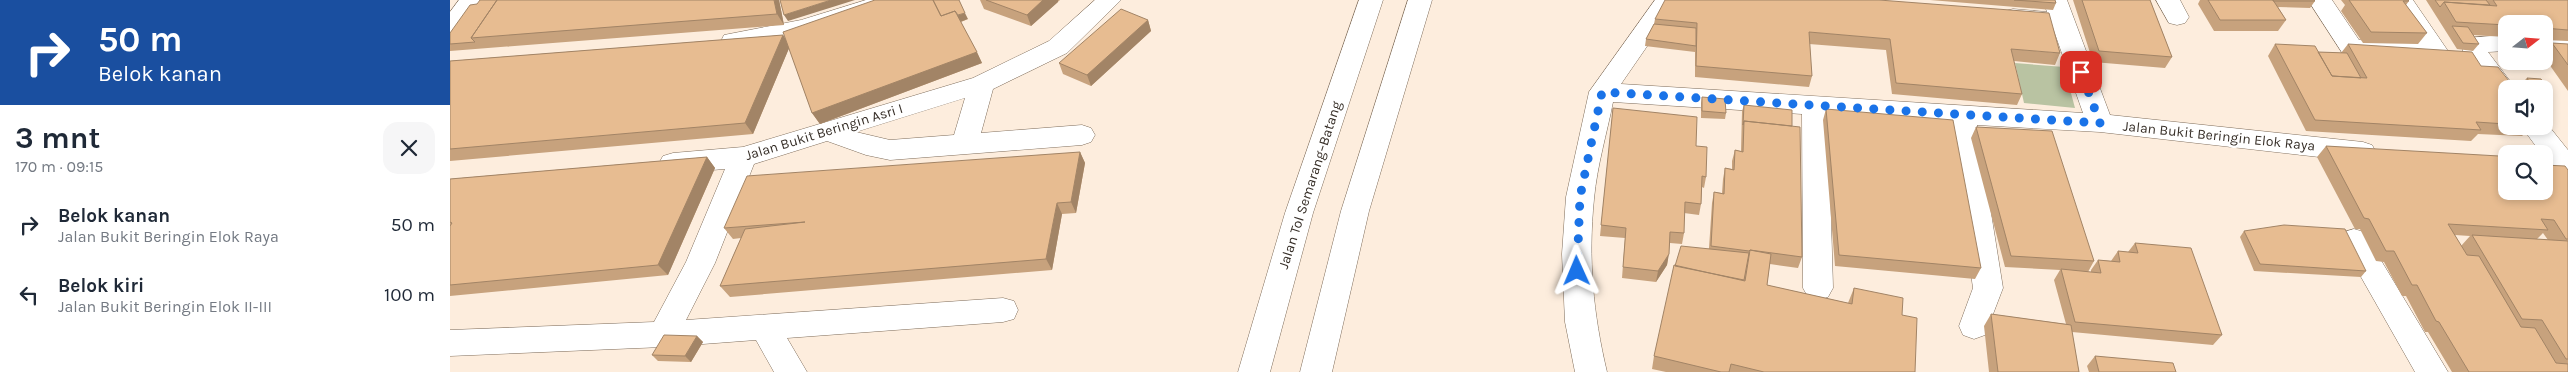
<!DOCTYPE html>
<html lang="id">
<head>
<meta charset="utf-8">
<style>
  body { margin:0; font-family:Karla,sans-serif; background:#f6f6f7; color:#1f2937; height:100vh; display:flex; flex-direction:column; font-size:19px; white-space:nowrap }
  * { box-sizing:border-box; margin:0 }
  p { font-size:16px; color:#747a83 }
  .icon { flex:none; width:28px; height:28px; fill:none; stroke:currentColor; stroke-width:2; stroke-linecap:round; stroke-linejoin:round }
  .map { position:relative; flex:1; overflow:hidden }
  .drawer { display:flex; flex-direction:column; background:#fff; width:450px }
  .drawer>* { flex:none }
  .banner { background:#1a4fa0; color:#fff; overflow:hidden }
  .needle { width:32px; rotate:73deg }
  .fabs { position:absolute; left:2048px; top:15px; display:grid; gap:10px }
  .fabs a { display:grid; place-items:center; width:55px; height:55px; border-radius:10px; background:#fff; box-shadow:0 2px 8px #0003; font-size:25px }
  .pin { position:absolute; display:grid; place-items:center; width:42px; height:42px; color:#fff; margin:-21px; border-radius:10px; box-shadow:0 2px 8px #0006 }
  .me { position:absolute; width:55px; margin:-28px; rotate:359deg; stroke-linejoin:round; filter:drop-shadow(0 0 4px #0008) }
  .turn { display:flex; align-items:center; gap:18px; height:105px; padding:0 15px; font-size:22px }
  .turn .icon { width:65px; height:65px; stroke-width:2.5 }
  .turn b { display:block; font-size:35px; line-height:42px }
  .round { display:grid; place-items:center; flex:none; width:52px; height:52px; border-radius:15px; background:#f6f6f7 }
  .head { display:flex; align-items:center; justify-content:space-between; height:85px; padding:0 15px }
  h1 { font-size:30px; font-weight:700; line-height:38px }
  ul { padding:0; list-style:none }
  li { display:flex; align-items:center; gap:15px; height:70px; padding:0 15px }
  li div { flex:1 }
  li b { display:block; font-size:19px }
  li em { font-style:normal }
  main { display:flex; flex:1; min-height:0 }
  .map>svg:first-child { display:block }
  .green { fill:#b9c3a2 }
  .lines { fill:none; stroke-linecap:round; stroke-linejoin:round }
  .street-casing { stroke:#7f6d5b; stroke-width:1 }
  .highway-casing { stroke:#7f6d5b; stroke-width:1 }
  .street { fill:#fff; fill-rule:evenodd }
  .highway { fill:#fff; fill-rule:evenodd }
  .wall { fill:#c7a27d; fill-rule:evenodd }
  .shaded-wall { fill:#a28466 }
  .building { fill:#e7bc91; stroke:#a28466 }
  .route { stroke:#1a73e8; stroke-width:9; stroke-dasharray:0 16.2 }
  .labels { text-anchor:middle; dominant-baseline:central; stroke-width:5; stroke-linejoin:round; paint-order:stroke }
  .street-label { font-size:14px; fill:#372f28; stroke:#fff }
</style>
</head>
<body>
<main>
<section class="drawer">
<div class="banner">
<div class="turn"><svg class="icon" aria-label="right" viewBox="0 0 24 24"><path d="M7 20v-9h11M14 6l5 5-5 5"/></svg><div><b>50 m</b>Belok kanan</div></div>
</div>
<div class="head"><div><h1>3 mnt</h1><p>170 m · 09:15</p></div><a class="round"><svg class="icon" aria-label="close" viewBox="0 0 24 24"><path d="M6 6l12 12M18 6L6 18"/></svg></a></div>
<ul>
<li><svg class="icon" aria-label="right" viewBox="0 0 24 24"><path d="M7 20v-9h11M14 6l5 5-5 5"/></svg><div><b>Belok kanan</b><p>Jalan Bukit Beringin Elok Raya</p></div><em>50 m</em></li>
<li><svg class="icon" aria-label="left" viewBox="0 0 24 24"><path d="M17 20v-9H6M10 6l-5 5 5 5"/></svg><div><b>Belok kiri</b><p>Jalan Bukit Beringin Elok II-III</p></div><em>100 m</em></li>
</ul>
</section>
<div class="map">
<svg width="2118" height="372" viewBox="0 0 2118 372">
  <rect width="100%" height="100%" fill="#fdeddd"/>
  <path class="green" d="M1565,63l49,4 11,41 -51,-5z"/>
  <g class="lines">
    <g class="street-casing">
      <path id="street" d="M9,0h25l-25,34 -9,2v-24z
        M416,0h37l-4,5 -95,31 -71,13 -9,-2 -3,-6 3,-6 77,-15z
        M645,0h26l-54,53 -74,36 -12,44 101,-8 9,3 4,7 -4,7 -9,3 -192,15 -24,-5 -39,-14 -73,23 -39,99 -29,57 317,-22 11,3 4,9 -4,9 -11,3 -216,16 20,34h-33l-18,-32 -93,7 -213,9v-26l204,-8 32,-60 39,-93 -52,4 -10,-3 -4,-7 4,-7 10,-3 70,-6 230,-69 76,-37zM515,98l-11,37 -64,5 -34,-8z
        M1205,0h24l-58,84 462,29 -30,-85 -48,-5 -4,-6 4,-6 8,-2 34,3 -4,-12h24l43,115 253,27 9,3 4,7 -4,7 -9,3 -263,-30 -123,-7 26,163 -18,47 -11,4 -11,-4 -4,-9 14,-38 -23,-165 -122,-8 5,173 -5,9 -10,3 -10,-3 -5,-9 -1,-174 -189,-12c-6,31 -16,64 -19,97 -6,60 -1,114 13,173h-32l-10,-50 -3,-68 4,-57 23,-105z
        M1706,0h24l9,17 -4,6 -8,2 -8,-2z
        M1858,0h24l27,40 58,2 -28,-42h24l35,51 -3,6 -9,2 -84,-3 -9,-2z
        M2056,35v16l-18,1 28,37h-10v13l-9,-3 -30,-37c-5,-8 -6,-16 -1,-24z
        M2094,38l24,2v16l-24,-2z
        M2094,120l24,30v29l-10,-3 -37,-50h23z
        M1904,229l10,3 84,140h-33l-75,-132 4,-8z"/>
    </g>
    <g class="highway-casing">
      <path id="highway" d="M909,0h24l-70,213 -43,159h-32l47,-159z
        M958,0h24l-63,211 -37,161h-32l41,-161z"/>
    </g>
    <use href="#street" class="street"/>
    <use href="#highway" class="highway"/>
  </g>
  <path class="wall" d="M329,0l5,25 -334,26v-18l27,-29z
    M530,0h80l-29,26 -47,-17z
    M1480,0h125l1,3 -3,7z
    M1623,0h77l22,57 -7,11 -72,-6z
    M1750,0h114l1,1 -5,7 -32,-1 8,13 -8,11h-64l-16,-27z
    M1891,0h67l1,1 -3,4 21,28 -9,11 -55,-1 -22,-32 4,-6z
    M1976,0h142v41l-24,-1v-16h-38v13l-33,-2 6,9 -6,7 -16,-2z
    M518,19l-7,3 21,41 -162,61 -8,-11 -23,-65 -36,86 -303,27v-100l333,-26 4,6z
    M1205,19l405,34 -5,12 -41,-4 8,33 -5,11 -125,-11 -6,-44 -77,-6 3,32 -3,11 -114,-10v-28v3l-50,-6 1,-7 8,-15z
    M698,20l3,11 -60,55 -28,-12 -4,-11z
    M2102,43l16,1v47l-24,-34v-5z
    M1825,44l43,8 23,1 7,-9 133,22 32,20 -3,3h-4v37h26l-10,10 -44,-2 -7,7 -165,-10 -38,-75z
    M2077,78l21,11 -4,4v-4h-20l-3,-5z
    M1252,97l24,16 -1,6 -24,-1v-15z
    M1294,105l48,21 10,131 -4,11 -28,-4 -3,21 81,18 6,-15 48,27 13,57h-249l-14,-3 2,-13 55,-108 3,-45 2,-11 8,1 1,-14 2,-11 7,1v-8l3,-11 6,1 1,-40z
    M1163,108l83,38 10,31 -2,11 -2,-1 -1,17 -2,11 -15,-2v20l-2,11 -12,-1 -3,22 -11,17 -34,-4 3,-40 -25,-2z
    M1376,109l155,159 -6,11 -140,-13 -12,-146z
    M1526,127l118,134 -6,11h3v-2l7,-10 13,1 7,-10 10,1 7,-9 87,92 -9,10 -141,-13 7,40h-90l-5,-46 7,-12 75,10 -12,-44 6,-10 -55,-3 -34,-129z
    M1876,146l177,16 65,8v202h-116l-24,-40h-3l-19,-36h-4l-18,-34 -8,-1 -16,-32h-5l-38,-72zM2093,233l5,7 -11,-1zM2005,235l15,1 -9,10z
    M630,152l5,11 -9,50 -14,1 -10,56 -322,27 -10,-11 21,-48 -8,1 -9,-11z
    M257,157l8,11 -47,107 -218,21v-117z
    M1794,231l122,40 -5,6 -107,-6 -14,-34z
    M247,336l6,6 -12,20 -33,-1 -6,-6z
    M1645,356l81,16h-87l-2,-6z"/>
  <path class="shaded-wall" d="M324,0h5l5,25 -7,-11z
    M381,0h24l-67,21 -4,-6z
    M593,0h15v2l-27,24 -4,-11z
    M515,13l3,6 -22,8 -3,-7z
    M698,20l3,11 -60,55 -4,-11z
    M333,35l7,11 -37,88 -8,-11z
    M527,52l5,11 -162,61 -8,-11z
    M630,152l5,11 -9,50 -5,-11z
    M257,157l8,11 -47,107 -10,-10z
    M607,203l5,11 -10,56 -6,-11z
    M1219,254l-2,11 -11,17 2,-11z
    M247,336l6,6 -12,20 -6,-6z"/>
  <path class="building" d="M30,0h17l-26,38 4,4 -25,2v-11l20,-28 7,-1z
    M47,0h277l3,14 -306,24z
    M330,0h51l-47,15z
    M425,0h58l8,16 14,-5 22,41 -165,61 -29,-81z
    M483,0h26l6,13 -7,2 -3,-4 -14,5z
    M536,0h57l-16,15z
    M1215,0h214l170,13 11,40 -49,-4 11,45 -126,-11 -6,-44 -81,-7 3,44 -116,-10 1,-43 -42,-4z
    M1564,0h41l1,3z
    M1632,0h68l22,57 -73,-6z
    M1758,0h65l13,20h-66z
    M1823,0h41l1,1h-42z
    M1899,0h59l1,1h-6l24,32 -56,-1z
    M1985,0h51l4,5 -46,-3 -4,5z
    M2043,0h75v30l-24,-2v-4h-38v1l-50,-3 -12,-20 53,4z
    M671,9l27,11 -61,55 -28,-12z
    M1204,24l42,4v18l-50,-7z
    M2002,26l16,1 11,17 -16,-1z
    M333,35l-38,88 -295,26v-88z
    M2102,43l16,1v21z
    M1825,44l40,2 17,30 35,2 -19,-34 124,8 9,14 17,1 15,19h-8l2,3h-1v35l-30,-2 5,8 -166,-10z
    M1868,52l29,1 14,25 -29,-2z
    M2077,78l14,1 7,10 -15,-1z
    M1252,97l23,2 1,14 -24,-2z
    M1294,105l48,5v16l-48,-5 -1,4z
    M1163,108l84,9 -1,29 11,1 -1,30 -4,-1 -1,28 -16,-2 -1,31 -14,-1 -1,22 -11,17 -35,-4 3,-39 -25,-3z
    M1376,109l127,11 28,148 -142,-13z
    M1294,121l56,6 2,130 -52,-7 -1,1 -38,-5 3,-54 10,2 1,-26 9,2 1,-20 8,2z
    M1526,127l76,4 42,130 -83,-5z
    M1876,146l173,10 4,6 3,1v28h38v-26l21,1 3,4v69h-2l-12,-19 -13,-1 7,11 -100,-6 19,31 12,1 42,71 14,1 21,35 12,1v8h-99l-30,-50 -3,-1 -19,-36h-5l-18,-34h-8l-17,-32 -5,-1z
    M630,152l-9,50 -14,1 -11,56 -326,27 25,-57 60,-7 -81,6 23,-52z
    M257,157l-49,108 -208,20v-59l2,-3 -2,-1v-43z
    M1834,225l61,4 21,42 -106,-7 -16,-33z
    M2022,235l96,6v118h-2l-24,-39 -20,-1z
    M1685,243l56,5 31,87 -147,-13 -14,-53 40,4 -3,-13 22,2 -2,-11 20,2z
    M1231,246l68,7 -5,27 -69,-14z
    M1300,250l21,4 -4,31 85,19 2,-16 49,10 -1,17 15,3 -2,54h-151l-33,-8 -2,8h-8l-67,-16 20,-91 71,16z
    M1541,314l80,11 8,47h-81z
    M214,335l33,1 -12,20 -33,-1z
    M1645,356l78,7 3,9h-77z"/>
  <g class="lines">
    <path class="route" d="M1127,271l3,-74 22,-105 498,31 -19,-51"/>
  </g>
  <g class="labels">
    <g class="street-label">
      <text transform="translate(374 132) rotate(-17)">Jalan Bukit Beringin Asri I</text>
      <text transform="translate(1769 136) rotate(6)">Jalan Bukit Beringin Elok Raya</text>
      <text transform="translate(860 185) rotate(-72)">Jalan Tol Semarang–Batang</text>
    </g>
  </g>
</svg>
<div class="fabs">
<a><svg class="needle" viewBox="-14 -14 28 28"><path d="M0-13l5 13h-10z" fill="#e53935"/><path d="M0 13l5-13h-10z" fill="#747a83"/></svg></a>
<a><svg class="icon" aria-label="sound" viewBox="0 0 24 24"><path d="M4 9h4l5-4v14l-5-4H4zM17 9q2 3 0 6"/></svg></a>
<a><svg class="icon" aria-label="search" viewBox="0 0 24 24"><circle cx="10" cy="10" r="6"/><path d="M15 15l6 6"/></svg></a>
</div>
<div class="pin" style="left:1631px;top:72px;background:#d93025"><svg class="icon" aria-label="arrive" viewBox="0 0 24 24"><path d="M6 21V4h12l-3 4 3 4H6"/></svg></div>
<svg class="me" style="left:1127px;top:271px" viewBox="-20 -20 40 40"><path d="M0-17L14 15 0 8-14 15z" fill="#1a73e8" stroke="#fff" stroke-width="4"/></svg>
</div>
</main>
</body>
</html>
